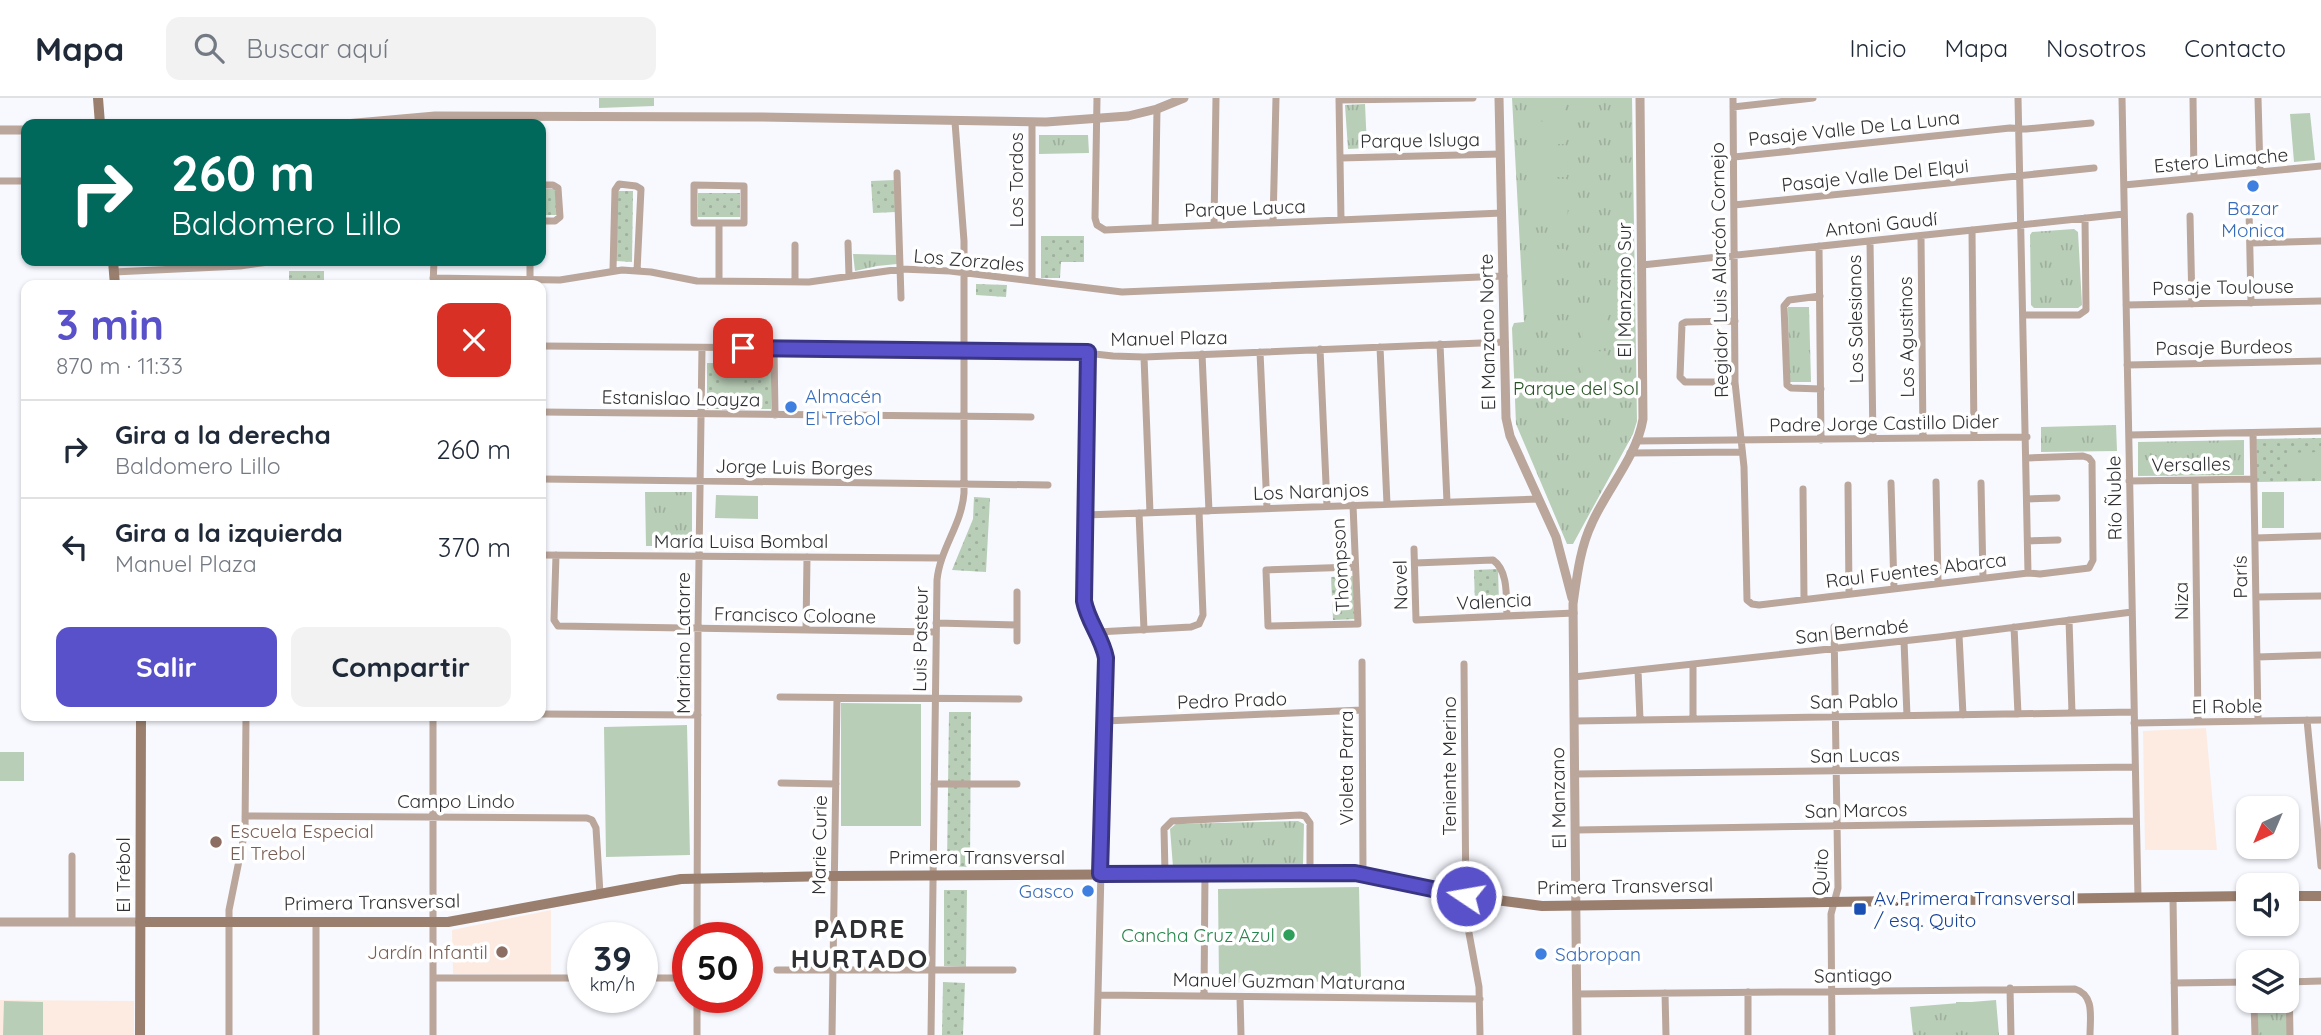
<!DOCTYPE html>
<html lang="es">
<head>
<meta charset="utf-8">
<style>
  body { margin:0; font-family:Quicksand,sans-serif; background:#f2f2f3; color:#1f2937; height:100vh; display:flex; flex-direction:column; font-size:26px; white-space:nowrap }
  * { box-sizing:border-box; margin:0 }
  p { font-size:23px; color:#747a83 }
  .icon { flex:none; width:38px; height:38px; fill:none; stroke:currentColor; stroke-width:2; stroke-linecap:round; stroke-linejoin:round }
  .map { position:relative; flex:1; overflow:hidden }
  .sheet { position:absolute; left:21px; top:182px; width:525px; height:441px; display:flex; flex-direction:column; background:#fff; border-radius:14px; box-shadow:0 2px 5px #0004 }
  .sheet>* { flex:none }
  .top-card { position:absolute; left:21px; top:21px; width:525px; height:147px; border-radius:14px; box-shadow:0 2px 5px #0004; background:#00695c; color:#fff; overflow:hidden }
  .needle { width:46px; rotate:224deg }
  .tools { position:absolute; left:2236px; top:698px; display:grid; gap:14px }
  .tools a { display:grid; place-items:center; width:63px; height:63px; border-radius:14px; background:#fff; box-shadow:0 2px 5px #0004; font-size:35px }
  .speed { position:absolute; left:567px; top:824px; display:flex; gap:14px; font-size:35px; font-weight:700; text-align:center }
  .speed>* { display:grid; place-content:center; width:91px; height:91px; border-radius:50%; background:#fff; box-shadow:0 2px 5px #0004; line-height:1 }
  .speed small { font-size:18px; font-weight:400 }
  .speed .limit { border:10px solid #d22; background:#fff; color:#111 }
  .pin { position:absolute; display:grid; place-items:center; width:60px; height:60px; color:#fff; margin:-30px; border-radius:14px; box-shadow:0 4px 10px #0006 }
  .me { position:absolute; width:77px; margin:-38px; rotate:282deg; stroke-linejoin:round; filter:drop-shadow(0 0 5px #0008) }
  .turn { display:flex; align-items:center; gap:24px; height:147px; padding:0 35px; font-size:32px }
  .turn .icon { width:91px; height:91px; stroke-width:2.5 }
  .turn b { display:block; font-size:49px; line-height:60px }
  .round { display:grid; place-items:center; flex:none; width:74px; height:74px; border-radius:14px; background:#f2f2f3 }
  .headline { display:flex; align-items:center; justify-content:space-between; height:119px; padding:0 35px }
  h1 { font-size:42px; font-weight:800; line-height:52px; color:#5951c9 }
  .button { display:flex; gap:14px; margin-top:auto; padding:14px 35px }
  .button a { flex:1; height:80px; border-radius:14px; background:#5951c9; color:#fff; font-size:28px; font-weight:800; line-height:80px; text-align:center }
  .button a+a { background:#f2f2f3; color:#1f2937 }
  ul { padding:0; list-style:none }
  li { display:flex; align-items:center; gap:21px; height:98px; padding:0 35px; border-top:2px solid #e0e1e3 }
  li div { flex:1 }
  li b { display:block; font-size:26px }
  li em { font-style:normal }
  header { display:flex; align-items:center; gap:42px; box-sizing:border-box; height:98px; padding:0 35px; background:#fff; border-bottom:2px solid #e0e1e3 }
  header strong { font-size:33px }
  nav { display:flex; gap:38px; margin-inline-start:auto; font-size:24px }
  .search { width:490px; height:63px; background:#f2f2f3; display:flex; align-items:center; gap:18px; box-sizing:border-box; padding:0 24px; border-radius:14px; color:#747a83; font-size:26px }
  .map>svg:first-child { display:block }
  .education { fill:#fdebe1 }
  .grass { fill:url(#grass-dots) }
  .park { fill:url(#park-tufts) }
  .pitch { fill:#b9ceb7 }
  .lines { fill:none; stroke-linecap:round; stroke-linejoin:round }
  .minor { stroke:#baa69b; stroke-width:7 }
  .tertiary { stroke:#baa69b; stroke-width:9 }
  .secondary { stroke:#9a7f6e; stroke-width:10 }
  .route-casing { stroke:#3a3583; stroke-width:18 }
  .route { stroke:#5951c9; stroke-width:12 }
  .shop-dot { fill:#3f7fe0; stroke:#fff; stroke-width:2.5 }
  .education-dot { fill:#8d6e63; stroke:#fff; stroke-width:2.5 }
  .transit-dot { fill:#1a4fb4; stroke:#fff; stroke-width:2.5 }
  .leisure-dot { fill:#2e9e5b; stroke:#fff; stroke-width:2.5 }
  .labels { text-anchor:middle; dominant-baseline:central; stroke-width:7; stroke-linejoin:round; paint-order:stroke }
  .street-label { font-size:19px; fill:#2f3033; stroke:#fff }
  .shop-label { font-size:19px; fill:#366cbe; stroke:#fff; text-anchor:start }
  .park-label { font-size:19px; fill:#255322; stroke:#fff }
  .education-label { font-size:19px; fill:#785e54; stroke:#fff; text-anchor:start }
  .transit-label { font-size:19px; fill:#164399; stroke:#fff; text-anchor:start }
  .leisure-label { font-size:19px; fill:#27864d; stroke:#fff; text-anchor:end }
  .district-label { font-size:26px; font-weight:bold; letter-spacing:2px; fill:#2f3033; stroke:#fff }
</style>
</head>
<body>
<header>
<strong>Mapa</strong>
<div class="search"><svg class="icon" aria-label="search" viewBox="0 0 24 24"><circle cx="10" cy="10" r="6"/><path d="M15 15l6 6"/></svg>Buscar aquí</div>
<nav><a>Inicio</a><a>Mapa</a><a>Nosotros</a><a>Contacto</a></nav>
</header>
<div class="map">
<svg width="2321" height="937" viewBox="0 0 2321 937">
  <defs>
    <pattern id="grass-dots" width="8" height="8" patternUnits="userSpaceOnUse" patternTransform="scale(1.75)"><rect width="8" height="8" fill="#b9ceb7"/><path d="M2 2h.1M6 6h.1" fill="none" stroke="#9fb19e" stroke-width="1.8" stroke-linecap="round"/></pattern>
    <pattern id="park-tufts" width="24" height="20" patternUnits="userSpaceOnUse" patternTransform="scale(1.75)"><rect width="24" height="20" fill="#b9ceb7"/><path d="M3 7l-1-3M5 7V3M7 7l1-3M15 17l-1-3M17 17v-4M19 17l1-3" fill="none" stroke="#9fb19e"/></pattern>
  </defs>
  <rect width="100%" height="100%" fill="#f7f9ff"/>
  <path class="education" d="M2206,630l11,122h-72l-2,-119z
    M551,812v65l-98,-1 -1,-44z
    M0,902l134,1v34h-134z"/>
  <path class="grass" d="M895,82l1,32 -23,1 -2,-32z
    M541,91h16v26h-16z
    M616,93h17l-1,71 -16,-1z
    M698,95h42v24h-42z
    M1041,138h43v26h-23l-1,16h-19z
    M289,173h35v14h-35z
    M976,186l31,1 -1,12 -30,-2z
    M707,265l64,1v45h-64z
    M2321,340v43l-64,1 -1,-43z
    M974,399l16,1 -4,74 -34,-2 21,-51z
    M1498,471l1,36 -24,1 -1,-36z
    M1353,478l2,43 -22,1 -2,-43z
    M949,614h22l-1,155 -23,-1z
    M944,792h23l-1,77 -22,-1z
    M943,884l22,1 -2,52h-21z"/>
  <path class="park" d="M1512,0h120l5,323 -4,13 -60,110h-6l-51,-120 -4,-96 2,-5 10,-1z
    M1365,6l2,44 -19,1 -3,-44z
    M1039,37h49l1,18 -50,1z
    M2074,131l4,3 4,73 -4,3h-44l-3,-3 -1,-70 2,-3z
    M853,156l44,1v9l-20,2 -22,5z
    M1788,209h21l2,75h-22z
    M2116,327l1,26 -76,1v-25z
    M2244,342v35l-106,1v-34z
    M645,394h47v54h-46z
    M1298,723l6,3 -1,40 -130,3 -3,-38 6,-5z
    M1996,902l3,35h-86l-3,-28z
    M2258,903h29v34h-29z"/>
  <path class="pitch" d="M599,0h55v8l-55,2z
    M1527,0h38v22l-38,-1z
    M2310,15l5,47 -21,2 -4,-48z
    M1527,23l38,1 -1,22h-37z
    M1530,56l38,1 -1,22h-37z
    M1529,80l38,1v23l-38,-1z
    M1530,105l38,1 -1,23 -38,-1z
    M1528,150l38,1 -1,23 -37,-1z
    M1529,192l38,1v23l-38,-1z
    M1583,210h23v37h-23z
    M1607,253l1,39h-25v-38z
    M722,271h22l1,41h-23z
    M2321,354v22l-33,1 -1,-22z
    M2262,394h22v36h-22z
    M716,397l42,1v23l-43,-1z
    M841,605l80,1v122h-80z
    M687,627l3,130 -84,2 -2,-130z
    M0,654h24v29h-24z
    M1359,789l2,94 -142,2 -1,-94z
    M4,903l39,1v33h-40z
    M1996,904v24h-40v-24z"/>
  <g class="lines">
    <path class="minor" d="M1097,0l-2,120 2,7 8,5 397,-17
      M1733,0l2,284 9,85 3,133 5,4 7,1 269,-32 12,1 49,-6 4,-8 -1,-98 -3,-4 -6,-2 -56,2
      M2018,0l10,475
      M2122,0l16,800
      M2193,0l1,80
      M2258,0l2,74
      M1339,1l2,121
      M1339,2l134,-2
      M1733,9l80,-9
      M1032,24v159
      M1734,59l276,-29 16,1 65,-6
      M1340,60l160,-4
      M897,75l4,125
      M0,83h26
      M541,87h12l5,3 2,29 -5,4h-14
      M694,87l50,1v37h-50z
      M2124,87l197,-19
      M1734,107l360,-37
      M2249,111l2,94
      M2190,118l2,88
      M1273,125l3,-125
      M1214,127l2,-127
      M1155,130l2,-119
      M1972,132l2,207
      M1921,138l2,202
      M1870,143l3,198
      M848,145l1,33
      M2250,145l71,-2
      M1819,148l2,194
      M162,163l16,5
      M1642,167l482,-51
      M613,172l2,-80 4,-6 17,2 5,3 -4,82
      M114,174l126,-6 36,-5
      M433,180l127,2 62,-10 29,2 46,9 112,1 92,-13 49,2 172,21 382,-16
      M530,181v-18
      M719,183v-58
      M795,184v-37
      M433,187l1,-24
      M1820,198l-31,4 -5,6 3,79 4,3 30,1
      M2126,207l195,-4
      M2023,217h56l7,-5 -1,-92
      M1735,223l-49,1 -4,2 -2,53 5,5h50
      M1440,246l7,158
      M541,248l517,4 55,6 31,1 361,-15
      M1380,249l7,157
      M774,250l1,67
      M1320,251l7,157
      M1088,254l-4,243c2,27 22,45 22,72l-9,368
      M1260,254l7,156
      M1202,256l7,157
      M1144,259l6,156
      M2127,267l194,-4
      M541,314l490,5
      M2253,335l5,288
      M2129,337l192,-4
      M1636,343l391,-4
      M1630,355l112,-1
      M541,381l507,6
      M2195,382l3,242
      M2129,383l125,-2
      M1936,384l2,101
      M1891,385l3,106
      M1981,385l2,95
      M1848,387l1,109
      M1803,391l1,110
      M2027,401l30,-1
      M1353,407l5,119 -90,2 -2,-56 89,-3
      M1139,415l5,117
      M1085,417l454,-16
      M2255,440l66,-2
      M2028,443l30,-1
      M1414,451l2,71 158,-7
      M541,457l401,3
      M556,457l-2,65 4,6 378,6
      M1415,465l78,-3c16,11 13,39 14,56
      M2256,499l65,-1
      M2069,522l3,93
      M936,525l81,2
      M2014,529l4,87
      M806,532l1,-73
      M1097,534l94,-5 8,-3 4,-9 -4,-104
      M1959,537l4,80
      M1017,543v-49
      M1904,543l3,75
      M2257,559l64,-2
      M1362,564l1,211
      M1464,566l2,253 13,70 1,48
      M1693,566v55
      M1638,572l2,50
      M1574,579l365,-40 193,-25
      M780,599l239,2
      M541,616l157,1
      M433,618v319
      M2307,622l14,146
      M1105,623l257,-11
      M1575,623l559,-9
      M2134,625l187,-3
      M1575,676l560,-7
      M781,685l55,1
      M934,686h83
      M245,718l342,2 5,2 4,8 4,66
      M1576,732l560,-9
      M72,758v66
      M1165,775l-1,-44 8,-8 128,-6 5,1 5,7v50
      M2173,799l2,138
      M316,824v113
      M697,840l1,-309 4,-281
      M777,872h236
      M433,880h150
      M642,880h46
      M2287,884l34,-1
      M2289,884l1,53
      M2174,885l75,-1
      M2010,890l1,47
      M1748,894v43
      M1665,895l1,42
      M1577,896l498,-5c20,6 15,29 15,46
      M1098,897l382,4
      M1204,898l1,-123
      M1240,899l1,38
      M2254,903l1,34
      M229,937v-125l16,-79 1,-115
      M697,937v-37
      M832,937l5,-337
      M931,937l6,-455c3,-31 25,-56 27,-87v-252l-9,-119
      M1832,937l-1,-121 7,-26 -4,-261"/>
    <path class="tertiary" d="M1499,0l7,320 4,18 46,101 16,61
      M345,26l90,-8 323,1 288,5 82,-6 29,-7 27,-11
      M0,32h26
      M0,824h140
      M1577,937l-4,-431c4,-28 7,-56 19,-81 15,-34 45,-67 51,-104l-3,-321"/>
    <path class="secondary" d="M98,0l2,26
      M113,163l2,24
      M2287,798h34
      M140,824h308l233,-43 153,-3 521,-3 111,23 76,10 707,-10
      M140,937l1,-319"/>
  </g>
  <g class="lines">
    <g class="route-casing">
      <path id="route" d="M743,250l345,4 -4,249c4,21 18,36 22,57l-6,216 255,-1 111,23"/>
    </g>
    <use href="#route" class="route"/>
  </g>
  <g class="shop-dot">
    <circle cx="2253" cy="88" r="7"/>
    <circle cx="791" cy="309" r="7"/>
    <circle cx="1088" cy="793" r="7"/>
    <circle cx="1541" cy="856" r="7"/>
  </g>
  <g class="education-dot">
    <circle cx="216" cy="744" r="7"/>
    <circle cx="502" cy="854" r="7"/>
  </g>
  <rect class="transit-dot" x="1853" y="804" width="14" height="14" rx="3.5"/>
  <circle class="leisure-dot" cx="1289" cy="837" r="7"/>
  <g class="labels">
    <g class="street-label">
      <text transform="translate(1854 30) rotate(-6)">Pasaje Valle De La Luna</text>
      <text transform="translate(1420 42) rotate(-1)">Parque Isluga</text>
      <text transform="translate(2221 62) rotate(-5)">Estero Limache</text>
      <text transform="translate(1875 77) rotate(-6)">Pasaje Valle Del Elqui</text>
      <text transform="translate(1016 82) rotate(-90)">Los Tordos</text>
      <text transform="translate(1245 110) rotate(-2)">Parque Lauca</text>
      <text transform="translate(1881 126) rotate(-6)">Antoni Gaudí</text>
      <text transform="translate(969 162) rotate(5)">Los Zorzales</text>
      <text transform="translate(1719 172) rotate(-91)">Regidor Luis Alarcón Cornejo</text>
      <text transform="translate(2223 189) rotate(-1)">Pasaje Toulouse</text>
      <text transform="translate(1624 192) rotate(-90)">El Manzano Sur</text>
      <text transform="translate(1855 221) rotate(-91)">Los Salesianos</text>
      <text transform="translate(1487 234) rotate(-91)">El Manzano Norte</text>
      <text transform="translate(1906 239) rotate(-91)">Los Agustinos</text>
      <text transform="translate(1169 240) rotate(-1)">Manuel Plaza</text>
      <text transform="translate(2224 249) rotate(-1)">Pasaje Burdeos</text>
      <text transform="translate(681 300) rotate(1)">Estanislao Loayza</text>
      <text transform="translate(1884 325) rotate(-1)">Padre Jorge Castillo Dider</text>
      <text transform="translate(2191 366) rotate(-1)">Versalles</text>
      <text transform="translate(794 369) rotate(1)">Jorge Luis Borges</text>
      <text transform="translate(1311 393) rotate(-2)">Los Naranjos</text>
      <text transform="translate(2114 400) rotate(-91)">Río Ñuble</text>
      <text x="741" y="443">María Luisa Bombal</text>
      <text transform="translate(1340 467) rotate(-93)">Thompson</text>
      <text transform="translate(1916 472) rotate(-7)">Raul Fuentes Abarca</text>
      <text transform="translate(2240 479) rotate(-91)">París</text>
      <text transform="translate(1400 487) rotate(-91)">Navel</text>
      <text transform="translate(1494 503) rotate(-3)">Valencia</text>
      <text transform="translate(2181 503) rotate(-91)">Niza</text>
      <text transform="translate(795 517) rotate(1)">Francisco Coloane</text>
      <text transform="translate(1852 533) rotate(-6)">San Bernabé</text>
      <text transform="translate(920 541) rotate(-89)">Luis Pasteur</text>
      <text transform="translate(683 545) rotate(-90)">Mariano Latorre</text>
      <text transform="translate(1232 602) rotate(-2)">Pedro Prado</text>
      <text transform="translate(1854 603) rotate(-1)">San Pablo</text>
      <text transform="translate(2227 608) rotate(-1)">El Roble</text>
      <text transform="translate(1855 657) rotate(-1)">San Lucas</text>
      <text transform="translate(1449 668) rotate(-90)">Teniente Merino</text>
      <text transform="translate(1346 670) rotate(-90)">Violeta Parra</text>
      <text transform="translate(1558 700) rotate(-91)">El Manzano</text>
      <text x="456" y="703">Campo Lindo</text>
      <text transform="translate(1856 712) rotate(-1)">San Marcos</text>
      <text transform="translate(819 747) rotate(-89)">Marie Curie</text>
      <text x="977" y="759">Primera Transversal</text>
      <text transform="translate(1820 774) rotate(-87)">Quito</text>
      <text transform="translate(123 777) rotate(-90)">El Trébol</text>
      <text transform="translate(1625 788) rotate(-1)">Primera Transversal</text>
      <text transform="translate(372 804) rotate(-1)">Primera Transversal</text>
      <text transform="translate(1853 877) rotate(-1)">Santiago</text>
      <text transform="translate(1289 883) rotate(1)">Manuel Guzman Maturana</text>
    </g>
    <g class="shop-label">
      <text x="2253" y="110" text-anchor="middle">Bazar<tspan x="2253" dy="22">Monica</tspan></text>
      <text x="805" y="298">Almacén<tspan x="805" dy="22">El Trebol</tspan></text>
      <text x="1074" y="793" text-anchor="end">Gasco</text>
      <text x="1555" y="856">Sabropan</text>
    </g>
    <g class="park-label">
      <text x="1576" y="290">Parque del Sol</text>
    </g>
    <g class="education-label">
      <text x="230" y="733">Escuela Especial<tspan x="230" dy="22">El Trebol</tspan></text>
      <text x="488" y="854" text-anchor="end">Jardín Infantil</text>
    </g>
    <g class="transit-label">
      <text x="1874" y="800">Av.Primera Transversal<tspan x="1874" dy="22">/ esq. Quito</tspan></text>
    </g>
    <g class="leisure-label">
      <text x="1275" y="837">Cancha Cruz Azul</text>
    </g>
    <g class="district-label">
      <text x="860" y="830">PADRE<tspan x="860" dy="30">HURTADO</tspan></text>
    </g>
  </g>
</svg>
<div class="tools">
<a><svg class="needle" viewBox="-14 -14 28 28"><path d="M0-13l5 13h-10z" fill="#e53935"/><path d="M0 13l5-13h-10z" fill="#747a83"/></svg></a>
<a><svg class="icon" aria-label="sound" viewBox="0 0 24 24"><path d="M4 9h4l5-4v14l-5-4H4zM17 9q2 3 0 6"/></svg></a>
<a><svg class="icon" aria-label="layers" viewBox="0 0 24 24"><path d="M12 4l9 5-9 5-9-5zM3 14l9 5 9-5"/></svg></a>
</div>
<div class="speed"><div>39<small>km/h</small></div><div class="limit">50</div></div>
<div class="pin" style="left:743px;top:250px;background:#d93025"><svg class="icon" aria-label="arrive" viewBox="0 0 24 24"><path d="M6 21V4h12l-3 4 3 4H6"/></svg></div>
<svg class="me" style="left:1466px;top:798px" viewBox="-20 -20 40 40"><circle r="17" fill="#5951c9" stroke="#fff" stroke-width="3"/><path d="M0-11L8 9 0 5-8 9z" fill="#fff"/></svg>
<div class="top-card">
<div class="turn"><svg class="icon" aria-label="right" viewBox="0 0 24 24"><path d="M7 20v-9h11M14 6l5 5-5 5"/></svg><div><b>260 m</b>Baldomero Lillo</div></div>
</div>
<section class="sheet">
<div class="headline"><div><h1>3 min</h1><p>870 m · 11:33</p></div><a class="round" style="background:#d93025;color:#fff"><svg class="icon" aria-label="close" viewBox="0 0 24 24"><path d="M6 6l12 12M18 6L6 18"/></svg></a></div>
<ul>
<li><svg class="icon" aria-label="right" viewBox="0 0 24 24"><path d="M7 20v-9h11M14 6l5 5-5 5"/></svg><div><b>Gira a la derecha</b><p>Baldomero Lillo</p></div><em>260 m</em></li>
<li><svg class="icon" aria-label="left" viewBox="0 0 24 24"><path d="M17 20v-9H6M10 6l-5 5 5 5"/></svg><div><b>Gira a la izquierda</b><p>Manuel Plaza</p></div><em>370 m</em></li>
</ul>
<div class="button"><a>Salir</a><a>Compartir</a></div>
</section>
</div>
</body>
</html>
